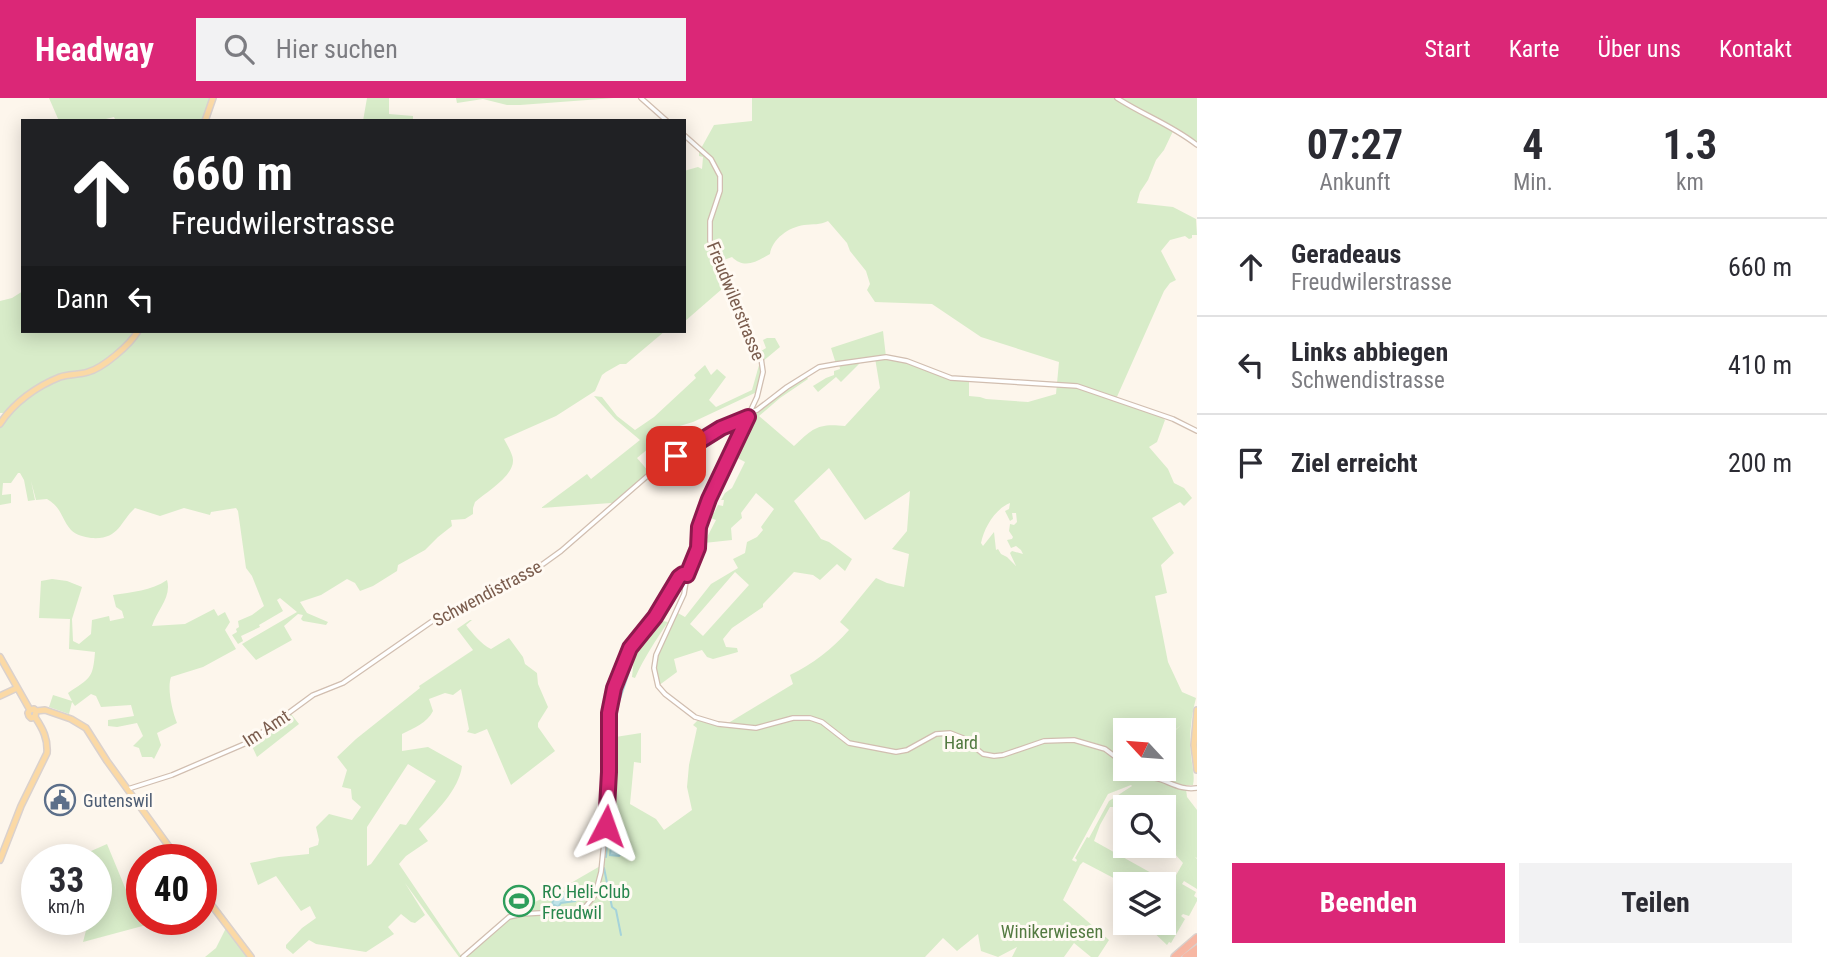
<!DOCTYPE html>
<html lang="de">
<head>
<meta charset="utf-8">
<style>
  body { margin:0; font-family:"Roboto Condensed",sans-serif; background:#f2f2f3; color:#2b2b33; height:100vh; display:flex; flex-direction:column; font-size:26px; white-space:nowrap }
  * { box-sizing:border-box; margin:0 }
  p { font-size:23px; color:#7c7c81 }
  .icon { flex:none; width:38px; height:38px; fill:none; stroke:currentColor; stroke-width:2; stroke-linecap:round; stroke-linejoin:round }
  .map { position:relative; flex:1; overflow:hidden }
  .panel { display:flex; flex-direction:column; background:#fff; width:630px }
  .panel>* { flex:none }
  .hud { position:absolute; left:21px; top:21px; width:665px; height:214px; border-radius:0px; box-shadow:0 4px 18px #0003; background:#202124; color:#fff; overflow:hidden }
  .needle { width:46px; rotate:296deg }
  .tools { position:absolute; left:1113px; top:620px; display:grid; gap:14px }
  .tools a { display:grid; place-items:center; width:63px; height:63px; border-radius:0px; background:#fff; box-shadow:0 4px 18px #0003; font-size:35px }
  .speed { position:absolute; left:21px; top:746px; display:flex; gap:14px; font-size:35px; font-weight:700; text-align:center }
  .speed>* { display:grid; place-content:center; width:91px; height:91px; border-radius:50%; background:#fff; box-shadow:0 4px 18px #0003; line-height:1 }
  .speed small { font-size:18px; font-weight:400 }
  .speed .limit { border:10px solid #d22; background:#fff; color:#111 }
  .pin { position:absolute; display:grid; place-items:center; width:60px; height:60px; color:#fff; margin:-30px; border-radius:14px; box-shadow:0 4px 10px #0006 }
  .me { position:absolute; width:77px; margin:-38px; rotate:4deg; stroke-linejoin:round; filter:drop-shadow(0 0 5px #0008) }
  .turn { display:flex; align-items:center; gap:24px; height:147px; padding:0 35px; font-size:32px }
  .turn .icon { width:91px; height:91px; stroke-width:2.5 }
  .turn b { display:block; font-size:49px; line-height:60px }
  .then { display:flex; align-items:center; height:66px; padding:0 35px; background:#0003; gap:14px; font-size:26px }
  .eta { display:flex; justify-content:space-evenly; align-items:center; height:119px; text-align:center }
  .eta b { font-size:42px; font-weight:700; line-height:49px }
  .action { display:flex; gap:14px; margin-top:auto; padding:14px 35px }
  .action a { flex:1; height:80px; border-radius:0px; background:#db2777; color:#fff; font-size:28px; font-weight:700; line-height:80px; text-align:center }
  .action a+a { background:#f2f2f3; color:#2b2b33 }
  ul { padding:0; list-style:none }
  li { display:flex; align-items:center; gap:21px; height:98px; padding:0 35px; border-top:2px solid #e1e1e2 }
  li div { flex:1 }
  li b { display:block; font-size:26px }
  li em { font-style:normal }
  header { display:flex; align-items:center; gap:42px; box-sizing:border-box; height:98px; padding:0 35px; background:#db2777; color:#fff }
  header strong { font-size:33px }
  nav { display:flex; gap:38px; margin-inline-start:auto; font-size:24px }
  .search { width:490px; height:63px; background:#f2f2f3; display:flex; align-items:center; gap:18px; box-sizing:border-box; padding:0 24px; border-radius:0px; color:#7c7c81; font-size:26px }
  main { display:flex; flex:1; min-height:0 }
  .map>svg:first-child { display:block }
  .green { fill:#d8ecc9; fill-rule:evenodd }
  .water { fill:#bfe3e8; stroke:#a5d3da; stroke-width:2 }
  .lines { fill:none; stroke-linecap:round; stroke-linejoin:round }
  .stream { stroke:#a5d3da; stroke-width:2 }
  .minor-casing { stroke:#d1beb0; stroke-width:6 }
  .major-casing { stroke:#dad1cd; stroke-width:8 }
  .highway-casing { stroke:#dad1cd; stroke-width:10 }
  .minor { stroke:#fff; stroke-width:3.5 }
  .major { stroke:#fbd9a5; stroke-width:5 }
  .highway { stroke:#f7b7a3; stroke-width:7 }
  .route-casing { stroke:#8e194d; stroke-width:18 }
  .route { stroke:#db2777; stroke-width:12 }
  .labels { text-anchor:middle; dominant-baseline:central; stroke-width:6; stroke-linejoin:round; paint-order:stroke }
  .street-label { font-size:18px; fill:#7a5c4d; stroke:#fffaf3 }
  .park-label { font-size:18px; fill:#537a41; stroke:#fffaf3 }
  .service-label { font-size:18px; fill:#4e5e75; stroke:#fffaf3; text-anchor:start }
  .leisure-label { font-size:18px; fill:#27864d; stroke:#fffaf3; text-anchor:start }
</style>
</head>
<body>
<header>
<strong>Headway</strong>
<div class="search"><svg class="icon" aria-label="search" viewBox="0 0 24 24"><circle cx="10" cy="10" r="6"/><path d="M15 15l6 6"/></svg>Hier suchen</div>
<nav><a>Start</a><a>Karte</a><a>Über uns</a><a>Kontakt</a></nav>
</header>
<main>
<div class="map">
<svg width="1197" height="859" viewBox="0 0 1197 859">
  <rect width="100%" height="100%" fill="#fdf6ec"/>
  <path class="green" d="M49,0h164l-8,23h-89l-2,-4 -16,4h-39z
    M367,0h22v16l24,2v5h-50z
    M456,0h158l-94,7h-13l-24,-6 -26,4z
    M752,0h445v46l-22,-17 -11,23 -8,10 -8,20 -8,12 -3,11 36,4 23,12 1,16h-5v3l-3,1 -4,-3 -15,4 -9,11 15,29 -6,3 -6,8 -48,108 43,15 6,6 -8,22 -8,5 19,22 6,14 10,5 8,10 -8,8 -4,-4 -28,16 22,35 -13,12 6,28 -12,3 13,66 14,30 14,6c-5,18 -7,39 -5,58 1,10 4,19 2,29h-12l-23,-9 -3,-8h9v-27l17,-16 -17,14v-9h-39v38h28l5,11 28,10 1,8 10,13v48l-2,-1 2,2v30l-13,-8 -2,3 14,8 -2,4 3,2v3l-8,15 -6,-2 -2,2 4,3 -14,24 -2,-1 -2,3 -20,-19 2,-4h15v-38h-39l-42,-22 -3,3 -17,35 46,40 -11,17h-7l-17,-14 -10,14h-52l5,-10 -19,10 -17,-6 -3,-17 -21,17 -14,-13 -18,19h-462l40,-36 15,-7 -9,-18 13,-7 7,16 28,-14 45,-26 4,-39 3,-88 32,-5v30l-7,-1 -4,42 26,15 8,11 28,-20 -5,-23 2,-22 8,-37 -4,-3 6,-6 26,6 68,-41 -3,-9c23,-11 42,-26 59,-45l-9,-8 36,-44 11,5 17,4 5,-33 -17,-5 15,-18 3,-40 -45,29 -36,-52 -35,33 27,38 8,3 23,17 -7,12 -8,-7 -17,16 -7,-5 -19,-3 -31,32v3l-31,21 -9,11 3,8 11,1 1,4 -25,7 -6,-2 -5,-7 -28,9 3,13 -19,14 -3,-24 21,-50 9,5 26,-33 27,-16 -5,-9 12,-6 2,-11 10,-5 6,-7 -2,-3 13,-18 -18,-16 -15,20 1,5 -11,10 1,12 -28,3 12,-23 -13,-5 2,-5 9,3 4,-8 5,1 1,-6h-3l4,-7 7,-5 13,-26 -15,-8 18,-36 6,-6 51,-37 3,4 -28,19 -21,18 35,30c19,-18 24,-23 51,-20l35,-38 -5,-30 -12,2 -22,22 -5,-5 -18,15 -5,-6 13,-8 8,-3v-4l6,-2 -1,-6 -3,1 -5,-16 52,-17 3,26 8,1 52,19 23,2v17l11,1 6,2 42,3 28,-8 3,-32 -78,-25 -49,-33 -57,-2 -8,-12 3,-6 -4,-13 -16,-20 -3,-8 -19,-22c-8,4 -15,3 -24,4 -15,2 -32,14 -34,29 -13,7 -25,16 -38,3l-11,4 9,21 -46,40v-151l14,-4 4,2 1,-12 -4,-1v-4l15,-27 38,-4zM1010,405l-1,6 -4,2 5,10 3,-2 -1,-6h4l1,9 -3,3 -4,-1 -1,7 4,6 -1,2 -5,1 4,8 5,-2 5,4 2,4 -11,-3 -2,2 6,13 -9,-9 -6,-3 -3,-5 -2,1 -2,-18 -11,14 -2,-3c3,-15 14,-34 29,-40zM735,474l14,13 -46,51 -13,-12zM1131,687l1,1 -23,15 -20,37 -2,-1 -12,21 2,2 -1,2 -4,-2 36,-66zM1153,705l4,4h7v35l19,21 -12,21 -77,-43 6,-16 10,-18h46z
    M23,193v40h642l-39,33h-6l-14,8 -4,3 -7,16 -39,25 -52,23c3,6 9,15 9,21 1,16 -27,32 -38,42l-2,6v6l-8,5 -14,1 1,6 -14,11 -13,13 -27,15 -1,6 -24,15 -13,5 -5,-8 -8,-4 -26,16 -21,7 7,11 21,9 -2,3 -23,-4 -2,-2 2,-4 -5,-1 -14,12 8,14 -36,20 -14,-16 55,-32 -17,-14 -3,2 6,11 -24,14 1,2 -19,9 2,5 -5,3 -6,-9 5,-3 -1,-3 3,-2 -1,-6 14,-6 12,-9 -12,-30 -6,-8 -8,-57 -2,-3 -25,4 -1,3 -26,-7 -24,8 -25,-8c-16,15 -16,32 -44,30 -7,-1 -15,-3 -20,-8 -11,-13 -8,-21 -24,-31l-11,1 -5,-19 4,19 -7,1 -4,-21 -4,-7h-2l-7,10h-8l-1,12 9,-1v9l-11,2v-77l8,-12 -3,-3h-5v-112l12,-3z
    M767,240h8l5,9 -18,15 1,10 -4,19 -66,31 -20,6 -36,30 13,15 -35,31 -4,-1 -70,5 46,-34 4,5 49,-39 -25,-21 -21,-23 8,1 15,19 18,14 19,-13 42,-39 -2,-3 11,-10 6,10 6,-6 9,8 -17,23 7,7 36,-17 9,-32 -3,-5 8,-5 -3,-8z
    M52,481l15,2 15,6 -10,32 1,22 6,3 12,-10 1,-14 17,-4 1,5 14,-3 -2,-7 -6,-4 -3,-12c19,-3 38,-4 54,-15 5,17 -10,30 -15,46l33,-2 29,-15 4,7 7,-4 5,10 -5,8 11,19 -33,18 -32,10c-4,11 1,34 6,46l-20,10 4,12 -7,14 -2,-2h-10l-3,-9 -6,-2 10,-10 -6,-13 -20,4 -9,-1v-6l26,-4 -3,-11 -30,2 -5,-11 -5,-2 -16,12 -3,-4 -3,12 -20,-7 4,-12 19,6 -4,-8c22,-15 25,-14 27,-41l-26,-3 1,-30 -31,-1 2,-37z
    M470,522h2l-6,5c7,9 15,19 25,24l18,-11 14,19 2,7 12,9 1,11 10,23 -10,16v4l17,24 -44,34 -24,-56 -12,5 -8,-2 2,-3 -8,-40 -8,6 -8,-2 -16,6 4,12c-6,12 -19,17 -31,23v17l26,-4 34,19c-3,24 -27,47 -43,63l9,12 -22,15 -7,8 63,93h-3l-54,-74 20,32 -10,8 -4,-1 -10,-8 -13,13 6,7 -28,18 -50,-8 -7,-4 -16,14 -7,-6v-3l16,-17 14,-10 -6,-12 -9,5 -25,-35 -18,9 -8,-22 29,-6 30,-3v-6l9,-3 1,-5 -3,-13 13,-13 23,6 9,-13 -9,-8 -1,-10 -9,-2 5,-17 -10,-13 19,-18 64,-51 -1,-2 54,-36 -16,-21zM408,666l28,17 -30,44 -6,-1 -29,40 -4,2v-39z
    M663,523l5,1c-12,18 -24,36 -33,56l-3,-1 2,-19 -8,-4 4,-6 9,2z
    M291,616l8,10 -42,33 -7,-15z
    M107,746l26,63 9,-3v15h21l-13,5 -67,18 6,-23h7v-60h-23z
    M213,803l42,56h-4l-2,-2 -3,2h-41l11,-9 11,-22 -18,-24z"/>
  <path class="water" d="M625,734c5,8 -1,17 -6,24l-9,-1 2,-18 2,-2z
    M574,793l4,2 1,3 -4,5 -14,2 -3,4 -6,-3c2,-9 14,-11 22,-13z"/>
  <g class="lines">
    <path class="stream" d="M610,618l9,-14 13,-39
      M605,680l1,-30
      M606,759l5,-66
      M604,770l8,39 4,3 5,25"/>
    <g class="minor-casing">
      <path id="minor" d="M641,0l26,23
        M1117,0c26,17 55,27 80,47
        M684,37l27,24 9,17v15l-10,30v20l17,34 11,38 23,45 2,14 -6,25 -48,102 -10,28 -1,21 -10,21 -4,25 -28,61 -2,13 4,18 7,8 30,23 23,7 38,4 37,-10h17l12,4 27,21 47,9 11,-2 29,-16 14,-1 13,5 20,16 11,2 9,-1 41,-14 30,-1 31,9 20,15
        M749,315l8,-3 30,-23 32,-20 17,-3 50,-7 21,4 44,17 126,8 96,33 24,12
        M1129,670c11,10 21,8 33,12 13,5 21,10 35,8
        M128,691l44,-14 77,-33 64,-47 30,-12 101,-70 99,-49 18,-13 99,-86 22,-12 12,-9 27,-16 27,-11
        M463,859l46,-40 13,-3 54,-3 10,-5 9,-11 6,-23 6,-59 3,-63 -2,-28 3,-22 10,-33 9,-19 30,-39 19,-32 4,-3 4,1"/>
    </g>
    <g class="major-casing">
      <path id="major" d="M205,23l8,-23
        M0,326c13,-21 37,-38 60,-47 9,-3 19,-2 28,-5 15,-4 42,-27 50,-41
        M0,559l30,53 -2,3 1,3 2,2 4,-1 1,-6 -2,-2 -4,1
        M0,598l17,-8
        M1197,612l-3,35 3,25
        M36,613l9,-1 26,9 15,9 21,33 71,98
        M0,762l21,-54 26,-53c1,-14 -4,-24 -12,-36
        M201,793l50,66"/>
    </g>
    <g class="highway-casing">
      <path id="highway" d="M1175,859l22,-19
        M1186,859l11,-8
        M1195,859l2,-2"/>
    </g>
    <use href="#minor" class="minor"/>
    <use href="#major" class="major"/>
    <use href="#highway" class="highway"/>
  </g>
  <g class="lines">
    <g class="route-casing">
      <path id="route" d="M606,728l3,-54v-59l5,-25 16,-40 25,-31 24,-40 4,-3 4,1 11,-27 1,-21 10,-28 39,-82 -27,11 -45,28"/>
    </g>
    <use href="#route" class="route"/>
  </g>
  <defs>
    <g id="civic-ring" transform="scale(1.575)"><circle r="9.5" fill="#fffaf3" stroke="#5c6f8a" stroke-width="1.5"/><path d="M-.6-6.5H3V-4.5H.6V-3L4-1V1h2V6H-6V1h2V-1L-.6-3ZM-1.2 2.5V6h2.4V2.5Z" fill="#5c6f8a"/></g>
    <g id="stadium-ring" transform="scale(1.575)"><circle r="9.5" fill="#fffaf3" stroke="#2e9e5b" stroke-width="1.5"/><path d="M0-5a6.5 5 0 1 0 0 10a6.5 5 0 1 0 0-10ZM-3.5-1.8h7v3.6h-7Z" fill="#2e9e5b"/></g>
  </defs>
  <g fill-rule="evenodd">
    <use href="#civic-ring" x="60" y="702"/>
    <use href="#stadium-ring" x="519" y="803"/>
  </g>
  <g class="labels">
    <g class="street-label">
      <text transform="translate(736 203) rotate(68)">Freudwilerstrasse</text>
      <text transform="translate(487 495) rotate(-28)">Schwendistrasse</text>
      <text transform="translate(266 630) rotate(-33)">Im Amt</text>
    </g>
    <g class="park-label">
      <text x="961" y="644">Hard</text>
      <text x="1052" y="833">Winikerwiesen</text>
    </g>
    <g class="service-label">
      <text x="83" y="702">Gutenswil</text>
    </g>
    <g class="leisure-label">
      <text x="542" y="793">RC Heli-Club<tspan x="542" dy="21">Freudwil</tspan></text>
    </g>
  </g>
</svg>
<div class="tools">
<a><svg class="needle" viewBox="-14 -14 28 28"><path d="M0-13l5 13h-10z" fill="#e53935"/><path d="M0 13l5-13h-10z" fill="#7c7c81"/></svg></a>
<a><svg class="icon" aria-label="search" viewBox="0 0 24 24"><circle cx="10" cy="10" r="6"/><path d="M15 15l6 6"/></svg></a>
<a><svg class="icon" aria-label="layers" viewBox="0 0 24 24"><path d="M12 4l9 5-9 5-9-5zM3 14l9 5 9-5"/></svg></a>
</div>
<div class="speed"><div>33<small>km/h</small></div><div class="limit">40</div></div>
<div class="pin" style="left:676px;top:358px;background:#d93025"><svg class="icon" aria-label="arrive" viewBox="0 0 24 24"><path d="M6 21V4h12l-3 4 3 4H6"/></svg></div>
<svg class="me" style="left:606px;top:728px" viewBox="-20 -20 40 40"><path d="M0-17L14 15 0 8-14 15z" fill="#db2777" stroke="#fff" stroke-width="4"/></svg>
<div class="hud">
<div class="turn"><svg class="icon" aria-label="ahead" viewBox="0 0 24 24"><path d="M12 20V5M6 11l6-6 6 6"/></svg><div><b>660 m</b>Freudwilerstrasse</div></div>
<div class="then">Dann<svg class="icon" aria-label="left" viewBox="0 0 24 24"><path d="M17 20v-9H6M10 6l-5 5 5 5"/></svg></div>
</div>
</div>
<section class="panel">
<div class="eta">
<div><b>07:27</b><p>Ankunft</p></div>
<div><b>4</b><p>Min.</p></div>
<div><b>1.3</b><p>km</p></div>
</div>
<ul>
<li><svg class="icon" aria-label="ahead" viewBox="0 0 24 24"><path d="M12 20V5M6 11l6-6 6 6"/></svg><div><b>Geradeaus</b><p>Freudwilerstrasse</p></div><em>660 m</em></li>
<li><svg class="icon" aria-label="left" viewBox="0 0 24 24"><path d="M17 20v-9H6M10 6l-5 5 5 5"/></svg><div><b>Links abbiegen</b><p>Schwendistrasse</p></div><em>410 m</em></li>
<li><svg class="icon" aria-label="arrive" viewBox="0 0 24 24"><path d="M6 21V4h12l-3 4 3 4H6"/></svg><div><b>Ziel erreicht</b></div><em>200 m</em></li>
</ul>
<div class="action"><a>Beenden</a><a>Teilen</a></div>
</section>
</main>
</body>
</html>
